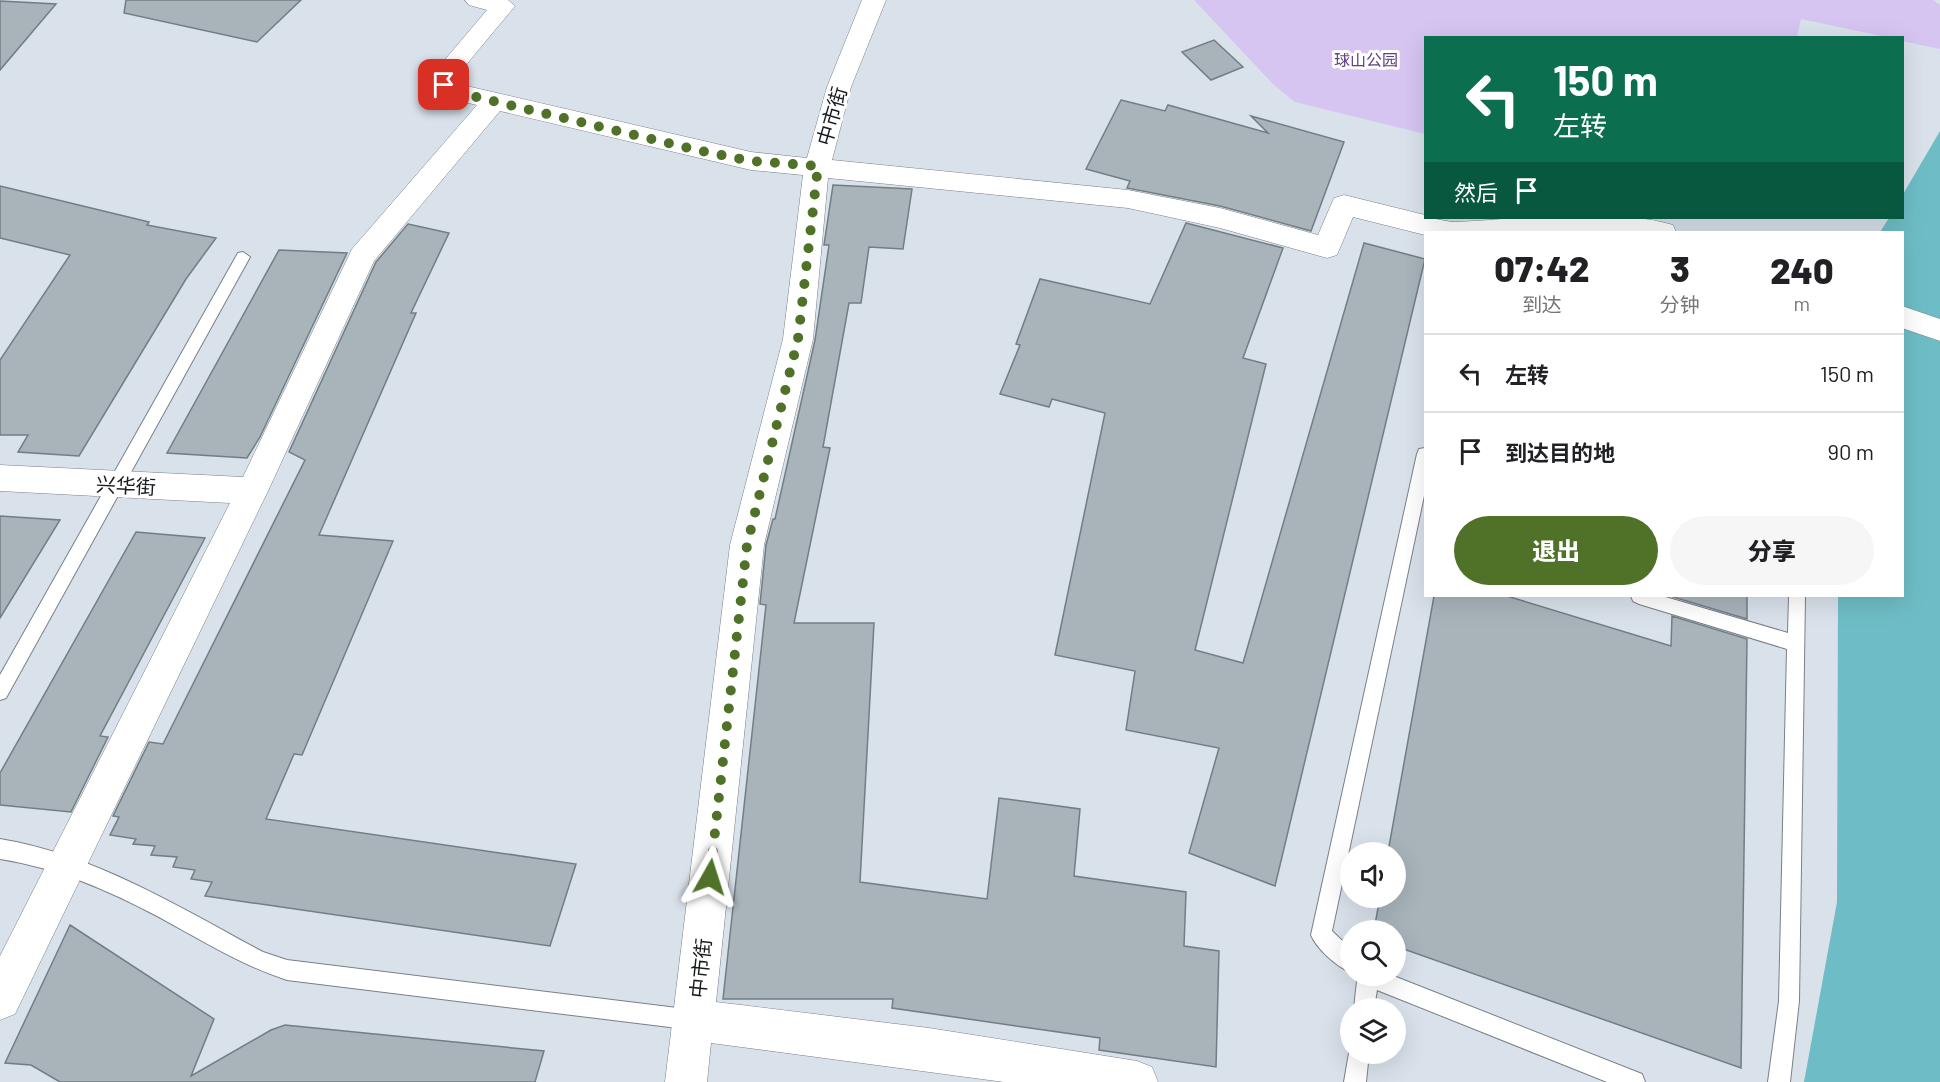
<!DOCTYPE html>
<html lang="zh">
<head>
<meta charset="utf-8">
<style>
  body { margin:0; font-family:Barlow,"Noto Sans SC",sans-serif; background:#f6f6f6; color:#202124; height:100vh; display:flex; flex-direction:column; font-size:22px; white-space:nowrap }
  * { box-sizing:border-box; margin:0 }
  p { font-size:20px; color:#757577 }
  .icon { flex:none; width:33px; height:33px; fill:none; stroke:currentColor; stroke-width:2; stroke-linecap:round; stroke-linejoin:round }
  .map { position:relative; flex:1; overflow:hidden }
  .details { position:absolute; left:1424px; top:231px; width:480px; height:366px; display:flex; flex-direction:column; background:#fff; border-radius:0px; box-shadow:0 6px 24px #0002 }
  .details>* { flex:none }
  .guide { position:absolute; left:1424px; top:36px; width:480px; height:183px; border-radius:0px; box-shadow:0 6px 24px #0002; background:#0b6e4f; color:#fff; overflow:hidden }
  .controls { position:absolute; left:1340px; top:842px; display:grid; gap:12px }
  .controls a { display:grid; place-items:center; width:66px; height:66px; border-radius:50%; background:#fff; box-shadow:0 6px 24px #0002; font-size:30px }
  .pin { position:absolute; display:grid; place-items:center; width:51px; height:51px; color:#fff; margin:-26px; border-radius:12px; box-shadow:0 3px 9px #0006 }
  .me { position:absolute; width:66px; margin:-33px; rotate:6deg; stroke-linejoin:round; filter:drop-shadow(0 0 4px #0008) }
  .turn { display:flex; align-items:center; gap:21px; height:126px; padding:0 30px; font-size:27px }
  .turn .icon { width:78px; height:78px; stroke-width:2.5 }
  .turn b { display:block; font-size:42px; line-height:51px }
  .then { display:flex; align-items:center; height:57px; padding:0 30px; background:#0003; gap:12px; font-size:22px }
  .eta { display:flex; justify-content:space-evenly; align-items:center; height:102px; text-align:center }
  .eta b { font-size:36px; font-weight:800; line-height:42px }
  .primary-button { display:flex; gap:12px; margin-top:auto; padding:12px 30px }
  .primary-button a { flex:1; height:69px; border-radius:36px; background:#4f7128; color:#fff; font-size:24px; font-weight:800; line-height:69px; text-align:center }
  .primary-button a+a { background:#f6f6f6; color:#202124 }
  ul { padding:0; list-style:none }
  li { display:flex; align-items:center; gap:18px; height:78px; padding:0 30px; border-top:2px solid #e0e0e0 }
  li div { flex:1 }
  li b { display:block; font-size:22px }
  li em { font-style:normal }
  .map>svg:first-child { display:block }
  .green { fill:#d6c4f1 }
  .water { fill:#6ebdc6 }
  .building { fill:#a8b4ba; stroke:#727e84; stroke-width:1.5 }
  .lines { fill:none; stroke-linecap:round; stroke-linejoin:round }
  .service-casing { stroke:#798089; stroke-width:2 }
  .minor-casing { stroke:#798089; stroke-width:1 }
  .service { fill:#fff; fill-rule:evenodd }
  .minor { fill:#fff; fill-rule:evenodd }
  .route { stroke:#4f7128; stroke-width:10; stroke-dasharray:0 18 }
  .labels { text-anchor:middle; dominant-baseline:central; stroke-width:6; stroke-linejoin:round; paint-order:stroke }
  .far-park-label { font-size:16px; fill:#5f4082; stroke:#fff }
  .street-label { font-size:20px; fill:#191c1f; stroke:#fff }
</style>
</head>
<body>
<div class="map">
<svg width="1940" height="1082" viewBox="0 0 1940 1082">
  <rect width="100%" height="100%" fill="#d9e1eb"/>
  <path class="green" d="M1194,0h739l7,5v44l-38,-8v-3l-16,-1 -85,-18 -4,18 -372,1v96l-130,-32 -22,-18z"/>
  <path class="water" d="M1940,131v951h-136l33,-180 1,-306h64v-364h-22l9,-14h13v-22z"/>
  <path class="building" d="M126,0h175l-44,42 -133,-29z
    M0,1l56,3 -56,66z
    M1214,40l29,27 -32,13 -29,-28z
    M1121,100l44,11 3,-6 100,28 -17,-17 93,26 -33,89 -91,-25 -93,-18 3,-7 -44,-12z
    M833,185l79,4 -9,60 -34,-2 -8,56h-12l-26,144 7,1 -36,175h80l-14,259 127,17 12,-101 81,11 -6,67 112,16 -2,54 35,5 -3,116 -117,-17 1,-12 -208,-30 1,-9h-170l43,-394 -6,-1 6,-59 7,-26h2l40,-179 14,-95h-5z
    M0,186l149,36 -2,3 69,13 -30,41 -107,177 -61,-4 10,-17h-28v-75l70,-105 -70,-17z
    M1186,223l97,25 -40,110 23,6 -71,286 48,13 121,-420 61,16 -150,627 -86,-33 30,-105 -93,-18 9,-59 -80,-16 50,-242 -53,-14 -3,8 -49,-13 20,-49 -4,-1 24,-65 110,25z
    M408,224l41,9 -38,80h5l-97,222 74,6 -91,214 -8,-1 -28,65 310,45 -26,82 -345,-50 7,-14 -21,-3 4,-9 -22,-3 4,-10 -26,-2 4,-9 -22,-2 3,-5 -26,-4 9,-18 -6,-1 36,-74 14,2 142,-284 -16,-8 87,-190z
    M279,250l68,3 -87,184 -13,21 -80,-5z
    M0,516l60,4 -60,98z
    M136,532l69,6 -105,198 8,1 -37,75 -71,-7v-32z
    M1434,596h73l164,50 1,-30 75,23 -6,429 -346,-122v-16h-21l6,-33h15v-45h-7z
    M1673,596h74v23l-74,-22z
    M70,925l144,94 -23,57 80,-46 14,-5 259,26 -9,31h-475l-29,-17 -26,-2z"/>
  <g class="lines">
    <g class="service-casing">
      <path id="service" d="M243,252l7,5 -244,441 -6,2v-25l238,-422z
        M1425,448v43l-93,440 18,17v24c-14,-6 -33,-23 -39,-37l106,-481 2,-5z
        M1631,596h31l126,37 1,-37h16l-6,405 -9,81h-22l11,-81 8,-352 -148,-45 -6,-3z
        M0,839c96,16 179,68 263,113l24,8 407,50 7,3 3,7 -3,7 -7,3 -407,-50c-46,-15 -86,-40 -128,-63 -51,-27 -102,-49 -159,-58z
        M1355,975h36l251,99 3,8h-38l-230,-92 -3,18h-20l3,-27z
        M1350,1047v6h19l-3,29h-22z"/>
    </g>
    <g class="minor-casing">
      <path id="minor" d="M465,0h43l7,6 -59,71 2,7 293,68 56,6 20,-71 35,-87h24l-35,87 -19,73 296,30 92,18 98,27 16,-37 10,-3 81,20v3c11,0 21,4 32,4 63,-3 156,-15 216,3l3,7h-251v3l-72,-18 -16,38 -10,3 -107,-30 -92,-20 -300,-30 -15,161 -49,206 -48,457 213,26 208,33 15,6 6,15h-154l-293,-39 -4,39h-42l65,-537 53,-206 20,-164 -52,-5 -251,-59 -126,150 -106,230 -253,523 -15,6v-64l230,-453 -230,-12v-26l243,12 109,-228 125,-144 -39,-9 -7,-20 56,-66 -18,-5z
        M1902,306l38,13v22l-38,-13z"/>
    </g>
    <use href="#service" class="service"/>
    <use href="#minor" class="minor"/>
  </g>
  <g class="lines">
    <path class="route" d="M444,85l3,5 254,61 50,10 67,5 -20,173 -51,206 -37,332"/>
  </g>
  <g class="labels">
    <g class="far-park-label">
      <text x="1366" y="59">球山公园</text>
    </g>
    <g class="street-label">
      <text transform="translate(831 116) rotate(-74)">中市街</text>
      <text transform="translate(126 485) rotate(3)">兴华街</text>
      <text transform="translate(700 968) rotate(-84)">中市街</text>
    </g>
  </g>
</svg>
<div class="controls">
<a><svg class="icon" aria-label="sound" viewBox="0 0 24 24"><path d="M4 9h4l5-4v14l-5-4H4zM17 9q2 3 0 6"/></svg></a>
<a><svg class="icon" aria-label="search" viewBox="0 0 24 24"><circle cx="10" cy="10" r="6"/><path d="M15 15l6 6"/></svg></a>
<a><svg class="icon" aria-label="layers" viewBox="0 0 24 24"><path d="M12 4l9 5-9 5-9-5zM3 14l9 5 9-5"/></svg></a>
</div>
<div class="pin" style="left:444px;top:85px;background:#d93025"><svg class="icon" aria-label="arrive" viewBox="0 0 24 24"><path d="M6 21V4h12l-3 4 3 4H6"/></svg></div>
<svg class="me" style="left:710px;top:877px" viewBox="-20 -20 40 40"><path d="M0-17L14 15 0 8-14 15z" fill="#4f7128" stroke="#fff" stroke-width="4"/></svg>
<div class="guide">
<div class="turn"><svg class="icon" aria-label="left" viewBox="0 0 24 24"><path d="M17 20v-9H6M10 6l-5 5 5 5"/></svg><div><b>150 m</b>左转</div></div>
<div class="then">然后<svg class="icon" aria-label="arrive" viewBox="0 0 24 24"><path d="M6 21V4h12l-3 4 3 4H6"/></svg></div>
</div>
<section class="details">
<div class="eta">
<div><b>07:42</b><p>到达</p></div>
<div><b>3</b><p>分钟</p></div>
<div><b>240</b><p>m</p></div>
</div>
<ul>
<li><svg class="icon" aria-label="left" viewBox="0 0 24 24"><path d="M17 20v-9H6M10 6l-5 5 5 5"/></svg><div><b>左转</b></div><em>150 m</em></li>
<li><svg class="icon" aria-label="arrive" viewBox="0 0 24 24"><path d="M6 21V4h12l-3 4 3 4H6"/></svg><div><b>到达目的地</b></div><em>90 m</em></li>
</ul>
<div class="primary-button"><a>退出</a><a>分享</a></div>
</section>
</div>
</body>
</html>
